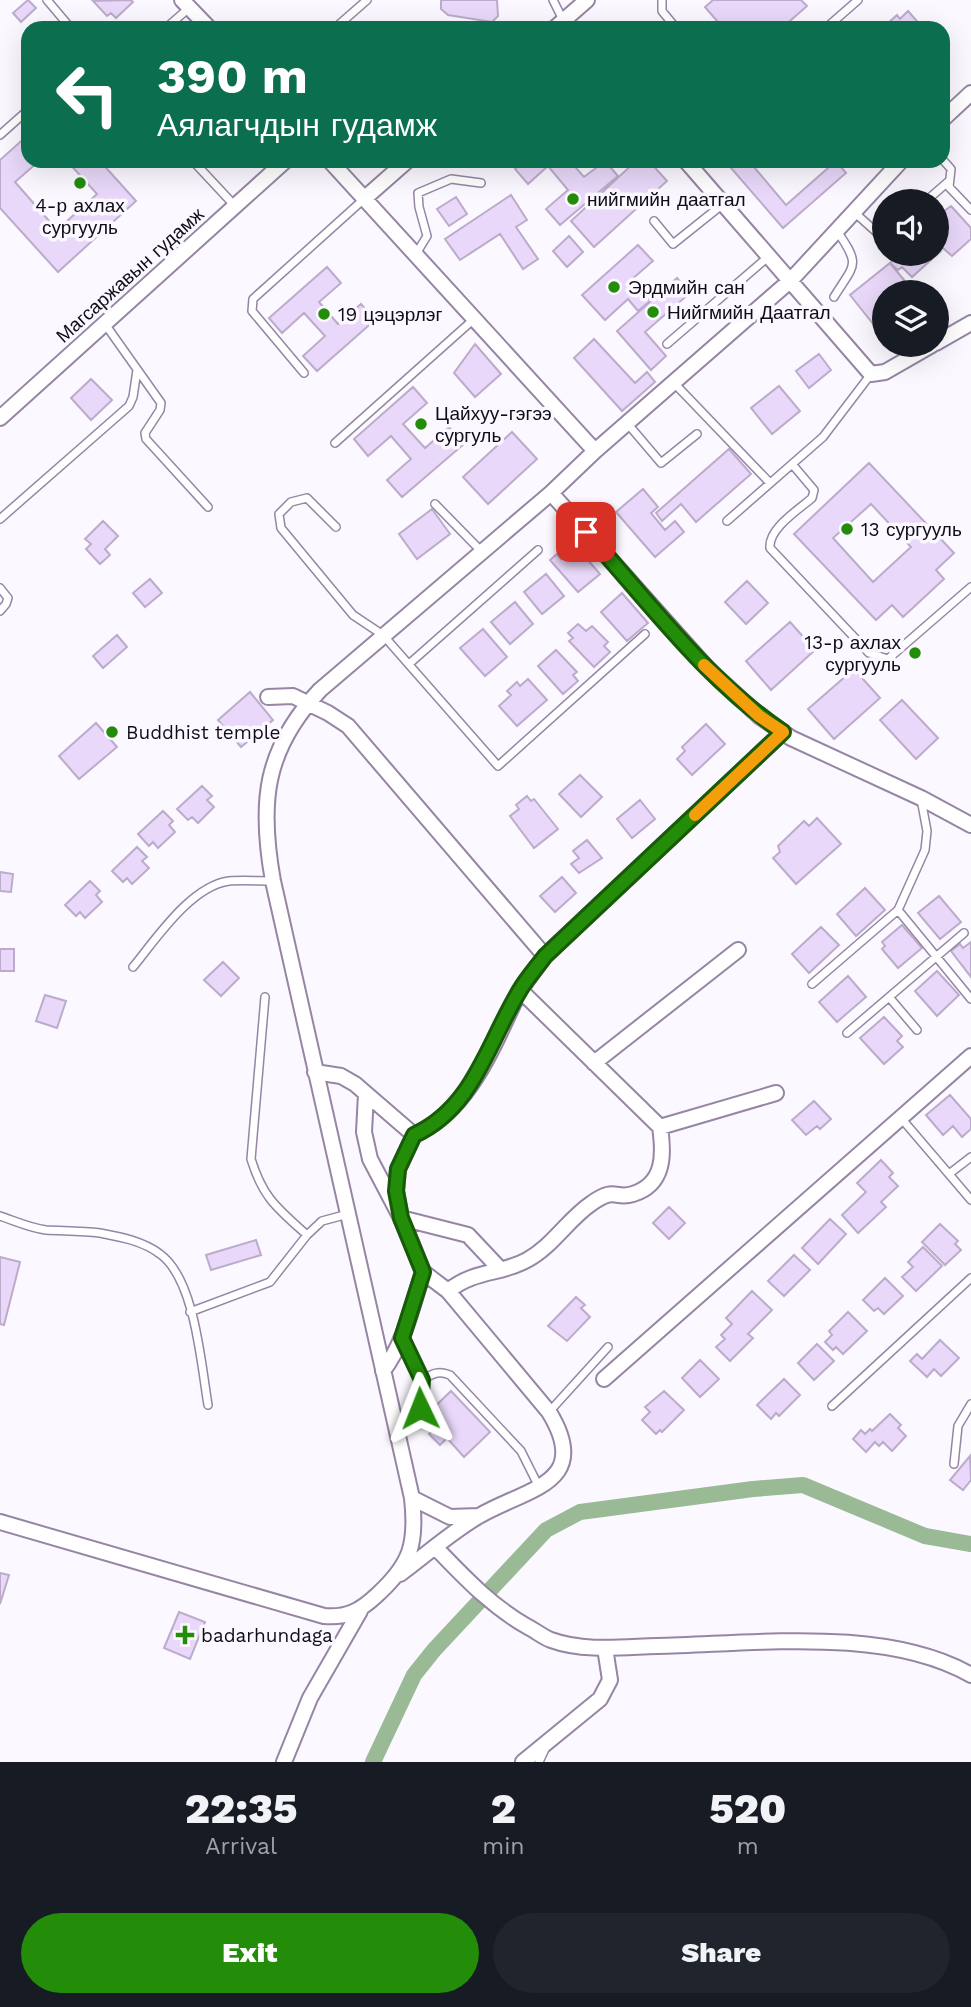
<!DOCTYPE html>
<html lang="en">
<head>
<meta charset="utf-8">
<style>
  body { margin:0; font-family:"Work Sans",sans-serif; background:#20242c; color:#f1f3f6; height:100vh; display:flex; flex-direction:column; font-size:26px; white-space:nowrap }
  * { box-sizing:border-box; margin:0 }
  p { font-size:23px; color:#9ea1a6 }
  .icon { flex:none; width:38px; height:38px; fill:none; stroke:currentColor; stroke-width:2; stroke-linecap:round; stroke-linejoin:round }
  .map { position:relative; height:1762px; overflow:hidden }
  .panel { display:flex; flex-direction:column; background:#171b24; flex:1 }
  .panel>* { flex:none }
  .guide { position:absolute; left:21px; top:21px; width:929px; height:147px; border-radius:21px; box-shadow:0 7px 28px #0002; background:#0b6e4f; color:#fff; overflow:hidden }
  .buttons { position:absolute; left:872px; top:189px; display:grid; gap:14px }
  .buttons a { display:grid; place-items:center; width:77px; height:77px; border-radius:50%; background:#171b24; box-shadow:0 7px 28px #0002; font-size:35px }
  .pin { position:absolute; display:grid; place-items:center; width:60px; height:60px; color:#fff; margin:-30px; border-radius:14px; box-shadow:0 4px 10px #0006 }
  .me { position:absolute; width:77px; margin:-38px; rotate:358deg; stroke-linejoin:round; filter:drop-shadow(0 0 5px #0008) }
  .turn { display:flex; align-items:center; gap:24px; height:147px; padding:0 21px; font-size:32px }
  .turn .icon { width:91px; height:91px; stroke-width:2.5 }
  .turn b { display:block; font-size:49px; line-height:60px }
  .eta { display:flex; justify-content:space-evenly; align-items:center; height:119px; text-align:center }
  .eta b { font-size:42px; font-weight:800; line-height:49px }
  .button { display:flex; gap:14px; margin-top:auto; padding:14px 21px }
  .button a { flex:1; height:80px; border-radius:42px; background:#238c09; color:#fff; font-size:28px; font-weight:800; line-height:80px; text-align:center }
  .button a+a { background:#20242c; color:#f1f3f6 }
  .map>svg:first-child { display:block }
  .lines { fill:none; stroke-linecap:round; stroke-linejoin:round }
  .canal { stroke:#9ab995; stroke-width:16 }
  .building { fill:#e9d8f9; stroke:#bcabcb; stroke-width:2; fill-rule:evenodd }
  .lane-casing { stroke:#9685a4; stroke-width:10 }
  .street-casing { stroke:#9685a4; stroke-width:18 }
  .lane { stroke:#fff; stroke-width:7 }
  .street { stroke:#fff; stroke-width:14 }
  .route-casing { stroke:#175b06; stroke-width:18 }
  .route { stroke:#238c09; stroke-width:12 }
  .slow { stroke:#f59e0b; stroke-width:12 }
  .poi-dot { fill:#238c09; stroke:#fbf8ff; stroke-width:2.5 }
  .labels { text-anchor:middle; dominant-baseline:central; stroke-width:7; stroke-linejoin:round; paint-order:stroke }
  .poi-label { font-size:19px; fill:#120c17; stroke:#fbf8ff; text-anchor:start }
  .street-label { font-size:19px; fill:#120c17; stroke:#fbf8ff }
</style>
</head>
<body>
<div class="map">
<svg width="971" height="1762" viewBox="0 0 971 1762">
  <rect width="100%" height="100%" fill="#fbf8ff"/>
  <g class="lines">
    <path class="canal" d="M373,1762l41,-87 20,-25 112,-120 34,-18 173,-23 50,-4 122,51 46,8"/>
  </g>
  <path class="building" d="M28,0l8,8 -15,14 -8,-9z
    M131,0l2,2 -17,16 -5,-5 -4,3 -14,-15z
    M441,0h56l1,16 -6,6 -44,-7 -7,-6z
    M713,0h88l6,6 -25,22h-59l-18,-21z
    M908,11l15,17h-33l-3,-4 10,-9 3,4z
    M28,135v26h11l-24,21 42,48 40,-36 -30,-33h33l36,40 -78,71 -58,-64v-48z
    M525,161h45l14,16 21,-16 13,15 -58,49 -14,-16 22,-19 -20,-24 -20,18 -13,-15z
    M636,161h13l18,20 -73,66 -23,-26z
    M725,161h24l37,44 50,-44 10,12 -63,55z
    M511,195l16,25 -11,7 22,32 -15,10 -23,-35 -40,26 -15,-21z
    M456,197l11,17 -18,12 -12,-17z
    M951,206l20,22v11l-19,17 -16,-14v-25z
    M569,236l14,16 -16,15 -14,-16z
    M638,245l15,16 -22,19 19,21 -12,10 -10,-12 -23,21 -23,-25z
    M936,246l5,5 -29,26 -10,-10 -4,3 -8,-7 10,-9h36z
    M890,263l24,29h-30v25l-10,8 -24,-30z
    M327,267l14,16 -22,19 19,22 23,-20 14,16 -58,51 -14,-15 22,-20 -21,-23 -22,20 -13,-15z
    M677,278l13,15 -45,39 21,24 -15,14 -34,-39z
    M594,339l41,44 12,-11 8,10 -33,29 -48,-53z
    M475,344l26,30 -26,23 -21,-24z
    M819,354l12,16 -22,18 -13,-17z
    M91,379l21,21 -21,20 -20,-22z
    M779,386l21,25 -28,23 -21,-26z
    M413,387l14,16 -24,21 22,24 24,-21 15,17 -62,53 -15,-17 24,-21 -20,-23 -23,20 -14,-17z
    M512,432l25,27 -49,45 -25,-27z
    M729,449l22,25 -55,48 -15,-18 -19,17 -6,-8z
    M869,463l85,90 -18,17 8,9 -41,38 -11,-12 -16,15 -82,-86zM871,504l40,43 -38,35 -40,-44z
    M643,489l15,18 -7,6 14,17 10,-9 9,11 -29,25 -39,-45z
    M432,509l18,25 -33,25 -18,-25z
    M103,521l15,15 -13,13 5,6 -10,9 -14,-15 5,-5 -6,-5z
    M576,546l24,28 -22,18 -28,-32 7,-6 4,5z
    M546,574l18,22 -22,18 -18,-22z
    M150,579l12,14 -17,14 -12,-14z
    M747,581l21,22 -22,21 -21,-22z
    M622,593l26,30 -21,18 -26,-29z
    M515,602l18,22 -23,20 -19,-22z
    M790,622l25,28 -44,40 -25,-29z
    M578,624l8,7 6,-5 16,16 -4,4 6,6 -16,15 -25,-26 4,-3 -5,-5z
    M483,629l24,28 -22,19 -25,-28z
    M117,635l10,12 -24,21 -10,-12z
    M556,650l21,22 -4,3 5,6 -15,13 -25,-28z
    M854,669l26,29 -46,41 -26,-30z
    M528,679l19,21 -30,26 -18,-20 12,-11 -4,-4 10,-9 3,4z
    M250,692l23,28 -32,27 -23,-27z
    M902,700l36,38 -22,21 -36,-39z
    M96,723l21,24 -38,32 -20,-23z
    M706,724l19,20 -33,31 -15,-16 8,-8 -3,-4z
    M580,775l22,22 -21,20 -22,-23z
    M202,786l10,10 -5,4 7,7 -16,16 -6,-6 -4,3 -11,-11z
    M527,796l4,5 3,-2 24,30 -24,19 -24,-32 9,-7 -3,-4z
    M640,800l15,19 -23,19 -15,-19z
    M163,811l10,10 -4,4 6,7 -17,16 -5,-6 -4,4 -11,-12z
    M817,818l24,26 -45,40 -23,-26 7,-6 -2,-6 26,-25 5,5z
    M587,840l15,18 -23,15 -8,-9 8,-6 -6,-7z
    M137,847l10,10 -5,4 7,7 -17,16 -5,-6 -4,4 -11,-11z
    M0,872l13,2 -2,18 -11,-1z
    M562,877l14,16 -21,19 -15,-16z
    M90,881l10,10 -4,4 6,7 -17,16 -5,-6 -4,4 -11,-11z
    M865,888l20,22 -29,26 -19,-22z
    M939,896l22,26 -21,17 -22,-26z
    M902,925l20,23 -24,20 -16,-19 3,-3 -3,-4z
    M821,927l18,18 -30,28 -17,-19z
    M971,942v35l-20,-26 9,-7 3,4z
    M0,949h14v22h-14z
    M223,962l16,16 -18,18 -17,-16z
    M937,971l22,24 -22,21 -22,-25z
    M848,976l18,21 -29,25 -18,-20z
    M45,995l21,6 -9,27 -21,-7z
    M884,1017l18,19 -5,5 6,6 -19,17 -24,-26z
    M950,1095l21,24v10l-9,8 -9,-11 -10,9 -17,-20z
    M814,1101l17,18 -11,10 -3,-3 -11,9 -14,-15z
    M881,1160l12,13 -4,4 9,9 -17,16 5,5 -28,26 -16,-18 24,-23 -9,-9z
    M669,1207l16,16 -16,16 -16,-16z
    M830,1219l16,15 -28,30 -16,-16z
    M940,1224l18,17 -3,3 6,6 -16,15 -23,-23z
    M256,1240l5,15 -50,15 -5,-15z
    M923,1247l19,19 -26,25 -14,-14 11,-10 -5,-5z
    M794,1255l16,15 -26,26 -16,-15z
    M0,1257l20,5 -16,63 -4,-1z
    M885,1278l18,18 -19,18 -6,-6 -4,3 -11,-11z
    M752,1291l20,19 -24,24 5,4 -23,23 -14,-14 9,-8 -4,-4 11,-11 -6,-6z
    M576,1297l9,8 -4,3 9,9 -23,24 -19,-15z
    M848,1312l19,19 -24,23 -7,-7 -3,3 -8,-8 7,-7 -3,-4z
    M940,1340l19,18 -18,18 -7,-7 -7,8 -17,-16 7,-7 5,5z
    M817,1344l17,17 -20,19 -16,-17z
    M700,1360l19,19 -19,18 -18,-19z
    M784,1379l16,16 -21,21 -3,-3 -5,6 -14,-14z
    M451,1391l39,41 -26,25 -17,-19 -7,7 -11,-11 7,-7 -10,-12z
    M664,1391l20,19 -22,22 -2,-2 -4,4 -14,-14 8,-8 -5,-5z
    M890,1414l11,11 -3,3 8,8 -14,15 -9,-9 -4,4 -4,-4 -9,10 -13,-13 8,-9 4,4 5,-5 2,2z
    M970,1456l1,24 -8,10 -13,-10z
    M0,1573l9,2 -9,29z
    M179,1612l26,10 -15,37 -26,-11z"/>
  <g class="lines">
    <g class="lane-casing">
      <path id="lane" d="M47,0l22,26
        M553,0l10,20
        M662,0v11l14,17
        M166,28l23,-20
        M335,28l32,-28
        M826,28l32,-28
        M0,135l28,-25
        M943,160l8,9 -2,18 22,23
        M193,161l42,45
        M926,201l23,-20
        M854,212l30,27
        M654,221l19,23 50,-40
        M416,254l11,-18 -8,-29 -1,-14 33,-14 30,4
        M834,297c21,-34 27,-31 3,-66
        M105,324l56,79 -1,7 -15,23 1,6 62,68
        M667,344l102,-88
        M304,373l-52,-62 1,-12 111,-100
        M674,383l96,100
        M627,423l34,40 36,-29
        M335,443l139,-124
        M792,464l22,26 -2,8c-14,12 -44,31 -42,50l99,105 19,6 83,-72
        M435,504l47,48
        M0,519l129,-113 4,-9 4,-27
        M727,521l96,-84 48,-63
        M336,527l-29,-29 -16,4 -12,12 2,14 72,87 30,20 115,131 147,-132
        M0,588l8,10 -2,6 -6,7
        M409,664l129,-114
        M898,910l73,89
        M133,967c23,-28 58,-81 96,-86 14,-1 29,0 44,0
        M812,984l86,-74 27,-60 2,-19 -6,-32
        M265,997l-14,162c12,39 26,49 56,76
        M889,997l28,33
        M847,1033l117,-100
        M901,1118l70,82
        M949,1174l22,-17
        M0,1216c15,5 30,12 46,14 18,1 36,1 54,3 21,4 43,8 60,21 35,25 41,110 48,151
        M190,1312l80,-30 37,-47 15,-14 26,-7
        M402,1339l20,41c10,-6 16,-10 28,-5l71,76 18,36
        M832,1406l139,-128
        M420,1408l2,-28
        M549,1412l59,-65
        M954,1464l4,-38 13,-22
        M539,1762l7,-15"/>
    </g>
    <g class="street-casing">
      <path id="street" d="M182,0l27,28
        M555,28l32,-28
        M943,119l28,-26
        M330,161l265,290
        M686,161l185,213 14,-2 47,-27
        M365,198l42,-37
        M936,343l35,-20
        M0,418l285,-257
        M551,493l157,176 51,47 32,22 130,60 50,27
        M268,697l25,-1 35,17 20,13 197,230 238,-224
        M520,990l25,-34
        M594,1063l144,-113
        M315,1072l26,4 14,8 59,51c57,-25 80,-92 106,-145l140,137 116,-34
        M366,1094l-2,38 6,27 31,59 67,17 32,34
        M448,1291c28,-22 52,-16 79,-31 26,-14 41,-41 65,-57 24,-17 23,-3 41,-9 32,-10 31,-40 27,-67
        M383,1371c22,-29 29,-65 40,-99
        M604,1379l367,-323
        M412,1498l38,19 29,-1
        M0,1522l324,94c23,2 36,-5 53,-21 34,-31 40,-51 35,-97l-139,-617c-14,-78 -9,-131 47,-191l231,-197 44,-42 196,-171 110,-119
        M436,1548c29,30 55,58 92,79 8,4 15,10 23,13 33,12 72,7 106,6 97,-2 228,-20 314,29
        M400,1574c26,-19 51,-42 79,-58 48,-28 114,-32 70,-104l-101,-121 -25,-19 -22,-54 -5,-27 2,-22 16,-34
        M284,1762l26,-64 50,-87
        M523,1762l77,-63 10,-19 -5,-32"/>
    </g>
    <use href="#lane" class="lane"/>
    <use href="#street" class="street"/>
  </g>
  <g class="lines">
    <g class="route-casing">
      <path id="route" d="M420,1408l2,-28 -20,-42 21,-66 -22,-54 -5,-27 2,-22 16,-34c60,-27 74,-93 106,-145 7,-12 17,-23 25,-34l238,-224c-77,-52 -135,-131 -197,-200"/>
    </g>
    <use href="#route" class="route"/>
    <path class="slow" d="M695,815l88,-83 -24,-16 -55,-51"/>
  </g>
  <g class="poi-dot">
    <circle cx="80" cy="183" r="7"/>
    <circle cx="573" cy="199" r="7"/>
    <circle cx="614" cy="287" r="7"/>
    <circle cx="653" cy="312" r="7"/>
    <circle cx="324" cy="314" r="7"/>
    <circle cx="421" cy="424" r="7"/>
    <circle cx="847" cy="529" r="7"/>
    <circle cx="915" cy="653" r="7"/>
    <circle cx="112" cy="732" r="7"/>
    <path d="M181.5 1624.5h7v7h7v7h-7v7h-7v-7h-7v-7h7z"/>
  </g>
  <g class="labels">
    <g class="poi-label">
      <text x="587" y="199">нийгмийн даатгал</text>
      <text x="80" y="205" text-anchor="middle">4-р ахлах<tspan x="80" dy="22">сургууль</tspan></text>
      <text x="628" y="287">Эрдмийн сан</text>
      <text x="667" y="312">Нийгмийн Даатгал</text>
      <text x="338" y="314">19 цэцэрлэг</text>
      <text x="435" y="413">Цайхуу-гэгээ<tspan x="435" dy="22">сургуль</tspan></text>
      <text x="861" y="529">13 сургууль</text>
      <text x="901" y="642" text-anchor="end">13-р ахлах<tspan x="901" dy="22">сургууль</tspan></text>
      <text x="126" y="732">Buddhist temple</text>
      <text x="201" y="1635">badarhundaga</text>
    </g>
    <g class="street-label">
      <text transform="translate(130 275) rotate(-42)">Магсаржавын гудамж</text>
    </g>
  </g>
</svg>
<div class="buttons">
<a><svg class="icon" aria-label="sound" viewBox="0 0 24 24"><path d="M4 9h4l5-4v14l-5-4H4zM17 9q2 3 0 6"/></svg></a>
<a><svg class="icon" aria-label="layers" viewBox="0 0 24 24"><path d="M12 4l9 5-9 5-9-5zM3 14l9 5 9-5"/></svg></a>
</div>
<div class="pin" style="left:586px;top:532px;background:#d93025"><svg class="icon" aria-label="arrive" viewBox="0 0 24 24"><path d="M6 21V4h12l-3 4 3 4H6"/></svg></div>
<svg class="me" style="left:420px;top:1408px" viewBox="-20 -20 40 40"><path d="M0-17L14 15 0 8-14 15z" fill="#238c09" stroke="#fff" stroke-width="4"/></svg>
<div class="guide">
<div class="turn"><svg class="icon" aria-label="left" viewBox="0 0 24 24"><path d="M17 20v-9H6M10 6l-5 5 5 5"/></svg><div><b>390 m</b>Аялагчдын гудамж</div></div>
</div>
</div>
<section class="panel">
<div class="eta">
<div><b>22:35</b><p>Arrival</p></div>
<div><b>2</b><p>min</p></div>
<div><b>520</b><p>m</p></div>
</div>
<div class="button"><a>Exit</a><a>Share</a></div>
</section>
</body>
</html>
